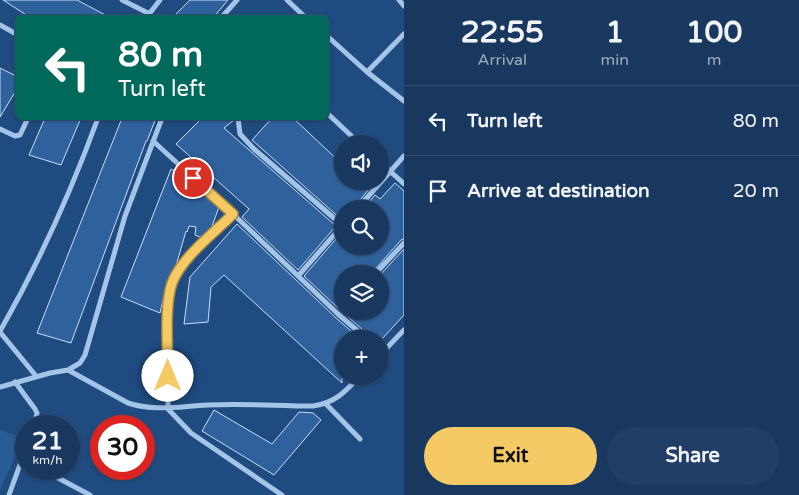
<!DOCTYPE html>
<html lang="en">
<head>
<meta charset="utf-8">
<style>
  body { margin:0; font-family:"Varela Round",sans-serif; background:#213f66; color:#f1f3f6; height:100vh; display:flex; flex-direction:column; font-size:19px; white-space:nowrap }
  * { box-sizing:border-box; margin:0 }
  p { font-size:16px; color:#9facbd }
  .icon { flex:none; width:28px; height:28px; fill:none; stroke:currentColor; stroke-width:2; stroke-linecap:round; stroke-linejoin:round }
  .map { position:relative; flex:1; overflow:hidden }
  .sheet { display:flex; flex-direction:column; background:#183860; width:395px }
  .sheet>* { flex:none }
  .hud { position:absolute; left:15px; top:15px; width:314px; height:105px; border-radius:8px; box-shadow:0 1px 4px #0004,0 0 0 1px #365275; background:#00695c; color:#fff; overflow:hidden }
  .controls { position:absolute; left:334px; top:135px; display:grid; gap:10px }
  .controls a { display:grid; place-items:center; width:55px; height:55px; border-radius:50%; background:#183860; box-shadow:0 1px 4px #0004,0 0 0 1px #365275; font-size:25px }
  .speed { position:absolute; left:15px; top:415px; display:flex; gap:10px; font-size:25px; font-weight:700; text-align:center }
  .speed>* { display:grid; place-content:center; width:65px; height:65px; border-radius:50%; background:#183860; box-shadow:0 1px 4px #0004,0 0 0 1px #365275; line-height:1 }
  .speed small { font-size:12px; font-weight:400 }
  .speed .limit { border:8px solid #d22; background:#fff; color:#111 }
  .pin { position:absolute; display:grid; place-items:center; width:42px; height:42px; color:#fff; margin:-21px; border:2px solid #fff; border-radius:50%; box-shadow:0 1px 5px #0007 }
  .me { position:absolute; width:55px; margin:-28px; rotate:0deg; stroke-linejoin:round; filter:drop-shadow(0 0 4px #0008) }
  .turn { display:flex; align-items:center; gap:18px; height:105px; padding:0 20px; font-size:22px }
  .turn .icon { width:65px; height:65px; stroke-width:2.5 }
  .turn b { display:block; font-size:35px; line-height:42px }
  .eta { display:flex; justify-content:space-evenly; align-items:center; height:85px; text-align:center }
  .eta b { font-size:30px; font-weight:800; line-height:35px }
  .primary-button { display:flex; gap:10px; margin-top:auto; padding:10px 20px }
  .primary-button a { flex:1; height:58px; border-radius:30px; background:#f5ca65; color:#111; font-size:20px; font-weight:800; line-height:58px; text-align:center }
  .primary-button a+a { background:#213f66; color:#f1f3f6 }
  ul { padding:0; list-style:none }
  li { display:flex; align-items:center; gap:15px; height:70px; padding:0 20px; border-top:1px solid #365275 }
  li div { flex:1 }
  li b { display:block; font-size:19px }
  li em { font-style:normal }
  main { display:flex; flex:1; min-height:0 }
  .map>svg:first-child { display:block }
  .green { fill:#295d98 }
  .building { fill:#2f629d; stroke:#c8def6 }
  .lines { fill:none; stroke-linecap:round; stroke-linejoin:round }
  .minor { stroke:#a4c4e8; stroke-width:5 }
  .route-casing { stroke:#9f8342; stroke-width:12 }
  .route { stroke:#f5ca65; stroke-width:9 }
</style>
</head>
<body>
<main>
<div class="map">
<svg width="404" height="495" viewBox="0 0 404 495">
  <rect width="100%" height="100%" fill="#204b80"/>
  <path class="green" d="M0,430l23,8 -23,52z"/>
  <path class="building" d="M3,0h74l34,18h-80z
    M190,0h38l-15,18h-41z
    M0,68l18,9v10l-18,30z
    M45,118h36l-20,47 -32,-10z
    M122,118h34l-9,23h-1l-75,202 -34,-10z
    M202,118h32v2l-10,8 112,98 -38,44 -56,-53 7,-8 -73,-65z
    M272,118h21l49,46v17h19l8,8 -16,20h-11v11l-90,-80z
    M171,169l14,7 34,31 -8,22 -9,9 -7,-3 1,-8 -7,-1 -2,6 -1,-1 -13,45 -9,19 -4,18 -39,-16z
    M395,183l9,8v48l-3,1 -30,34h-29v37h38v-36l24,-26v66l-22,24h-11l-1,-3 -29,-25 -37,-35 38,-44v14h38v-37h-17l12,-14 5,4z
    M237,224l98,93 25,22h-18v44l-118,-108 -13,12 -3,35 -24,2 6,-47z
    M214,410l58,34 27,-32 14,1 8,7 -47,55 -72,-44z"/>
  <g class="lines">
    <path class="minor" d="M122,0l26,13
      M287,0l19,18
      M399,0l5,6
      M146,18l14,-18
      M221,18l16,-18
      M0,25l18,10
      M326,35l41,37 37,29
      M367,72l37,-38
      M326,112l34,32
      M238,118l2,16 14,15 88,76
      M0,129l15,7 5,-1 8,-17
      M153,141l80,73 105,100 29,25
      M380,162l24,22
      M357,209l47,-53
      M233,214c-25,25 -54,47 -65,83v112l23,24 91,62
      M375,274l29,-31
      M298,276l44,-50
      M0,331c39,-68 71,-139 98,-213
      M0,332l36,44
      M380,355l24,-25
      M68,370l60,33c28,9 52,3 80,2 35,-2 70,1 105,1 22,-3 32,-14 47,-30
      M15,382l20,27 2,4 -3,13
      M0,387l50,-14 18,-3 12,-7 5,-8 40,-139 37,-98
      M326,404l34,35
      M41,469l49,26
      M9,495l17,-47"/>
  </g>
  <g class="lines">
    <g class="route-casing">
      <path id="route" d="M168,376c0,-25 -4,-70 4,-93 10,-26 42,-50 61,-69l-40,-36"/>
    </g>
    <use href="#route" class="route"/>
  </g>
</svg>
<div class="controls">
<a><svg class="icon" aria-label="sound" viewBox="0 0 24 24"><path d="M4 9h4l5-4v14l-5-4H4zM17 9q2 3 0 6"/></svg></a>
<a><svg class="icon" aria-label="search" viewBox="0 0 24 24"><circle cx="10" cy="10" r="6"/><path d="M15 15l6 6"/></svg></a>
<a><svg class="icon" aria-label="layers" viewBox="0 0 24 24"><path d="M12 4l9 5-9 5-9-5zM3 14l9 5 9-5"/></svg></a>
<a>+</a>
</div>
<div class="speed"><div>21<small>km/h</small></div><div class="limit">30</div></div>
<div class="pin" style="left:193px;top:178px;background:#d93025"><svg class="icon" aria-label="arrive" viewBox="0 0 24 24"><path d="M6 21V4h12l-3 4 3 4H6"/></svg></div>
<svg class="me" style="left:168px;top:376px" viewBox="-20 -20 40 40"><circle r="19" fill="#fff"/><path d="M0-13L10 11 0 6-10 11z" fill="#f5ca65"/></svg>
<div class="hud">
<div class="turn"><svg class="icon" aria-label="left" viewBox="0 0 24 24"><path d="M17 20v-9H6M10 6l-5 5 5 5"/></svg><div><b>80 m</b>Turn left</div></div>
</div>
</div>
<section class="sheet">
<div class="eta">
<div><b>22:55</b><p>Arrival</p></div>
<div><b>1</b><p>min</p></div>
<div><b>100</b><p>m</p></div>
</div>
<ul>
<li><svg class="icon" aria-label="left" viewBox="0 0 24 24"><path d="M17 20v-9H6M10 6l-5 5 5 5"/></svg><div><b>Turn left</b></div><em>80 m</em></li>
<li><svg class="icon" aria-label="arrive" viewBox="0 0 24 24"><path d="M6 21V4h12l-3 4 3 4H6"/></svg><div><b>Arrive at destination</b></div><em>20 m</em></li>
</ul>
<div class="primary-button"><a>Exit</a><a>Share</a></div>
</section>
</main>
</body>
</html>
